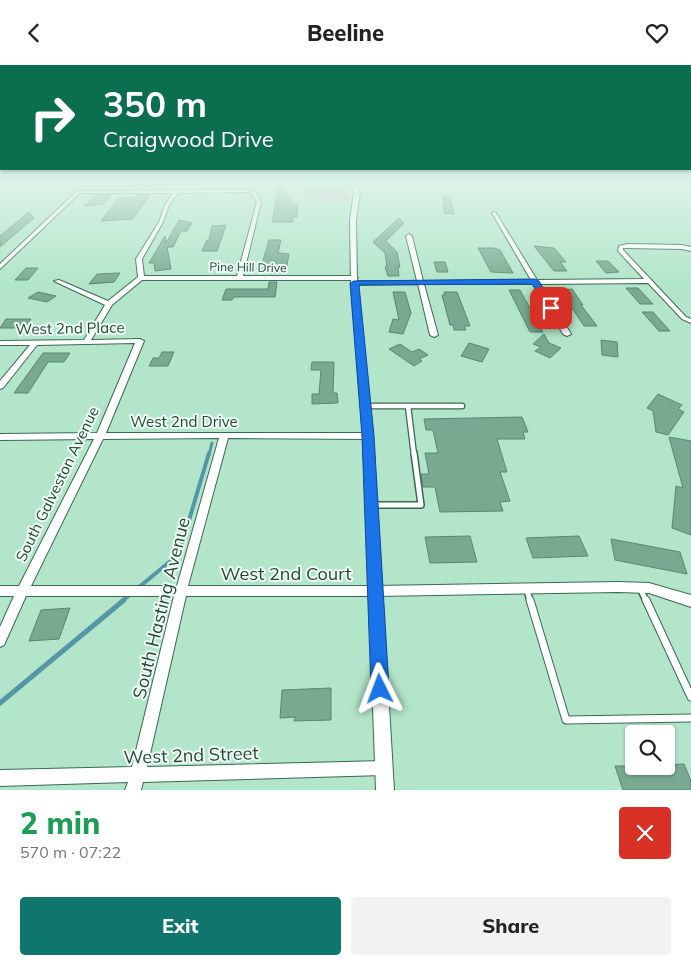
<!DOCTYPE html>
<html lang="en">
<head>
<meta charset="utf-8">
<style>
  body { margin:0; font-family:Mulish,sans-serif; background:#f2f2f2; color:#222; height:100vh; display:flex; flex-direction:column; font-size:19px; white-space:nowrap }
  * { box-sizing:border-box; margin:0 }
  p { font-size:16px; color:#767676 }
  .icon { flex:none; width:28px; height:28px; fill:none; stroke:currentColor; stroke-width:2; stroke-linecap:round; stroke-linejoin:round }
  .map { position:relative; height:725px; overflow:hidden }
  .panel { display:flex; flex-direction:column; background:#fff; flex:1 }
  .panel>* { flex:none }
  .hud { position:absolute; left:0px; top:0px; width:691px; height:105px; box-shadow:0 1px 4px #0004; background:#0b6e4f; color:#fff; overflow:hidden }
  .tools { position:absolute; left:625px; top:660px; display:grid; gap:10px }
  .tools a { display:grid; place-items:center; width:50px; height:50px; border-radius:5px; background:#fff; box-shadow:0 1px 4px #0004; font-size:25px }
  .pin { position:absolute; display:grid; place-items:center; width:42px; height:42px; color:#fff; margin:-21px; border-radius:10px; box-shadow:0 2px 8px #0006 }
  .me { position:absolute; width:55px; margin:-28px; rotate:357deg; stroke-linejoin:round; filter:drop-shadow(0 0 4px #0008) }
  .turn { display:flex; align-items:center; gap:18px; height:105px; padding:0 20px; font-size:22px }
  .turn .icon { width:65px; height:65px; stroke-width:2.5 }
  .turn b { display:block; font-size:35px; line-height:42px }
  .round { display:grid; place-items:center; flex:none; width:52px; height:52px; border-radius:5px; background:#f2f2f2 }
  .overview { display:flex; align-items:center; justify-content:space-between; height:85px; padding:0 20px }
  h1 { font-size:30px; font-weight:800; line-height:38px; color:#1e9e55 }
  .primary-button { display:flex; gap:10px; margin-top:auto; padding:10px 20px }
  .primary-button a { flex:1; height:58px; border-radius:5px; background:#0f766e; color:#fff; font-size:20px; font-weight:800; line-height:58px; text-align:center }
  .primary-button a+a { background:#f2f2f2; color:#222 }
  header { display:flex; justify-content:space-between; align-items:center; height:65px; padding:0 20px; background:#fff; font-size:22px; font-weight:800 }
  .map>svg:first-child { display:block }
  .green { fill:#dba4c5 }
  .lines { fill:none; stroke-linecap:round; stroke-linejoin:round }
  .stream-far2 { stroke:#5597a7; stroke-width:3 }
  .stream-far1 { stroke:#5597a7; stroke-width:4 }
  .stream { stroke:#5597a7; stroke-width:5 }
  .building { fill:#79aa91; stroke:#588870 }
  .service-far2-casing { stroke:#3a6953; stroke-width:7 }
  .service-far1-casing { stroke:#3a6953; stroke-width:8 }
  .service-casing { stroke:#3a6953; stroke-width:9 }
  .minor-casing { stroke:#3a6953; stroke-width:2 }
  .tertiary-casing { stroke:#3a6953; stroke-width:2 }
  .service-far2 { stroke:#fff; stroke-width:4.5 }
  .service-far1 { stroke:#fff; stroke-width:5 }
  .service { stroke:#fff; stroke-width:7 }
  .minor { fill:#fff; fill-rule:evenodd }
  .tertiary { fill:#fff; fill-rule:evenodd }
  .route { fill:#1a73e8; stroke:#114b97 }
  .labels { text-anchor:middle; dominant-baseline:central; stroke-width:4; stroke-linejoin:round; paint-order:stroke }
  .far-street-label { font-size:12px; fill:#2e4238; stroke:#eafef3 }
  .street-label { font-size:15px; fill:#2e4238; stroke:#eafef3 }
  .near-street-label { font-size:18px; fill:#2e4238; stroke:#eafef3 }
</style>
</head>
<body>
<header><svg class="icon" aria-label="back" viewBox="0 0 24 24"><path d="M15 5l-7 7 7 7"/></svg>Beeline<svg class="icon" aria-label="heart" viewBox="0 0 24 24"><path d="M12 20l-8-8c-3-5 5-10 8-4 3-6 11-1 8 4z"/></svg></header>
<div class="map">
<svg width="691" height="725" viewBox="0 0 691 725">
  <rect width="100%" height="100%" fill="#b2e5ca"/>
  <path class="green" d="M303,119h46l2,16 -48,-3z"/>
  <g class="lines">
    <path class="stream-far2" d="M209,390l3,-12"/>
    <path class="stream-far1" d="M138,523l41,-34 30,-101
      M122,536l9,-7"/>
    <path class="stream" d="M0,638l124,-103"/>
  </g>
  <path class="building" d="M279,122l13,13 -1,4h7l-1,13h-4v5h-21z
    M96,130h16l-9,9 -19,2z
    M136,130h14l-17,24 -32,2 18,-23h15z
    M442,131h8l4,18 -10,-1v-10z
    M29,147l5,6 -34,29v-11z
    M399,153l5,5 -18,18 11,11 3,15h-2l1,9h-11l-3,-9h2l-2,-14 -12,-11z
    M179,155l13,3 -5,8h-6l-8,16h-6l4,22 -16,2 -1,-8h-5l16,-27 1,7z
    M226,160l-9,26h-15l5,-11h2l3,-14z
    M269,175h12l-3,13 11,1 -3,17 -16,3 1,-3h-11z
    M534,181l20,2 12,14h-6l7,9h-13z
    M478,183h16l6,2 13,23 -22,-1z
    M596,196h12l11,11 -13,1z
    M434,197h11l3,10h-11z
    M26,203h12l-10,12h-13z
    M120,208l-6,9 -25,2 8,-10z
    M269,217h8l-2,15h-41l-2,3h-10l4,-11h42z
    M626,223h12l15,16h-13z
    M572,224l11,16h-2l16,21h-13l-24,-36z
    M509,225h11l23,42h-13z
    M38,227l18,4 -9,6 -19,-4z
    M393,227h12l6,21 -8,21 -14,-2 4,-13 6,1z
    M444,227h13l13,34h-6l2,4h-12l-1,-5h-3l-8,-30h3z
    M642,247h11l17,19h-11z
    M6,254h25l-7,9h-24z
    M544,269l5,9 12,5 -11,10 -15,-7 6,-4 -8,-3z
    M601,275l16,2 1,15 -16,-2z
    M469,278l20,6 -7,13 -21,-6z
    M400,279l12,8 7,-3 9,6 -9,4 3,2 -8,5 -25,-17z
    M162,287h12l-6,14h-19l4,-8h6z
    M43,288h27l-6,9h-16l-20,31h-14z
    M312,297h22l-1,31h4l1,10 -26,1v-10h7l2,-24h-10z
    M658,329l24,11 -4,4 6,3 -16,23 -12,-3 -3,-21 -6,-3z
    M522,352l6,15h-5l2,7h-28l10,33h-7l10,29 -10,1 3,9 -63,1 -5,-25h-12l-2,-13h8l-4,-21h13l-5,-23h-7l-2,-11z
    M669,372l22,4v94l-19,-7 4,-42 7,2z
    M470,471l7,26 -47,1 -5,-26z
    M579,471l9,20 -55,2 -7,-20z
    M611,474l69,13 7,22 -72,-14z
    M70,543l-11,31 -30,2 12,-31z
    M331,623v32l-37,1 1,-4 -15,1 2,-28z
    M684,699l7,17v9h-68l-8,-24h51v-1z"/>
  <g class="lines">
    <g class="service-far2-casing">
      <path id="service-far2" d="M366,341h96
        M408,341l6,49"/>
    </g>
    <g class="service-far1-casing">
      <path id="service-far1" d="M373,440h48l-7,-52
        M640,523l6,13
        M527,525l3,11"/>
    </g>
    <g class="service-casing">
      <path id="service" d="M530,535l36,120 125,-2
        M646,535l45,97"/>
    </g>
    <g class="minor-casing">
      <path id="minor" d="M246,125l10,2 5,10 -18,74h112l3,2 -3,2h-213l-30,25 -21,35 49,-1 4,2 -38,92h262l4,3 -4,3 -140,-1 -40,148h188l242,-4 31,1 42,12v12l-42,-14 -31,-1 -242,4h-190l-39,171 237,-6 5,2 2,5 -2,5 -5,2 -241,7 -2,8h-16l3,-8 -128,4v-16l132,-3 42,-171h-148l-22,49 -4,2v-20l14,-31h-14v-10h19l75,-147 -94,1v-6l97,-1 38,-90 -98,2 -34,43 -3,1v-8l30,-36h-30v-4l84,-1 21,-35 -51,-24 5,-1 49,21 30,-24 -2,-18 23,-37 6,-17 8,-12h-93l-80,76v-5l77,-73zM246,127l6,2 5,8 -20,74h-93l-2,-17 21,-37 6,-17 9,-12zM219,373l-42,148h-146l72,-147z
        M494,147l2,1 41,67 107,-1 -26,-28 1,-5 8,-2 55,1 9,2v4l-9,-2 -55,-1h-4v2l63,67 5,2v4l-9,-4 -34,-36 -108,1 31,50 -4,2 -4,-2 -29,-50h-110l14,51 -4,2 -4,-2 -12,-51 -64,1 -3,-2 3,-2h63l-11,-45 3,-2 3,2 11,45 108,-1 -39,-67z"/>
    </g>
    <g class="tertiary-casing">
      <path id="tertiary" d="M352,119h4l4,8 -4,28 1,63 16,153 21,354h-18l-13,-354 -12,-153 -1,-63 4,-28z"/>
    </g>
    <use href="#service-far2" class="service-far2"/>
    <use href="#service-far1" class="service-far1"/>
    <use href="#service" class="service"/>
    <use href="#minor" class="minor"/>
    <use href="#tertiary" class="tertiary"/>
  </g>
  <linearGradient id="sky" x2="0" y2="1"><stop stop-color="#74b7e1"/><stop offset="0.54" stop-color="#dcf3e7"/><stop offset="1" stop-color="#dcf3e7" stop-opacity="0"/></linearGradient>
  <rect width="691" height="220" fill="url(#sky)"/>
  <path class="route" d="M535,214l4,2 16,27 -1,2h-6l-16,-26 -173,1 15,151 15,253 -3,7 -6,2 -6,-2 -3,-7 -9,-253 -12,-153 4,-2z"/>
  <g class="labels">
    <g class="far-street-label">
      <text transform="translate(248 202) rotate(1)">Pine Hill Drive</text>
    </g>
    <g class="street-label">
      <text transform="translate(70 263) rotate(-1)">West 2nd Place</text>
      <text x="184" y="356">West 2nd Drive</text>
      <text transform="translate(57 419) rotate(-64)">South Galveston Avenue</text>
    </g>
    <g class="near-street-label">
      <text x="286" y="508">West 2nd Court</text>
      <text transform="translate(161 543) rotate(-76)">South Hasting Avenue</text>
      <text transform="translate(191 690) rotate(-2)">West 2nd Street</text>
    </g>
  </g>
</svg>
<div class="tools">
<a><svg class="icon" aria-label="search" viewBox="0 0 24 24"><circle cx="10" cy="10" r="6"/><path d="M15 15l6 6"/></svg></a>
</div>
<div class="pin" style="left:551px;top:243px;background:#d93025"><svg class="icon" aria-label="arrive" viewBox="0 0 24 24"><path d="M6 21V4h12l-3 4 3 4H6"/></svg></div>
<svg class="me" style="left:380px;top:624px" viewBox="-20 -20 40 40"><path d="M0-17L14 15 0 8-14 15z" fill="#1a73e8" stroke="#fff" stroke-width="4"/></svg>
<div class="hud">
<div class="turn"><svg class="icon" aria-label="right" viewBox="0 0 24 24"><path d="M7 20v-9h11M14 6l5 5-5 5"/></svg><div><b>350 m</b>Craigwood Drive</div></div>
</div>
</div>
<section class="panel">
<div class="overview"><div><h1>2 min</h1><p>570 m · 07:22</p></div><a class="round" style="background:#d93025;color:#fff"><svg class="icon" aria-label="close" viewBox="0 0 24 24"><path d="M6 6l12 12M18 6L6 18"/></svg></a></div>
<div class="primary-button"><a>Exit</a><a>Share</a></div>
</section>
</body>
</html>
